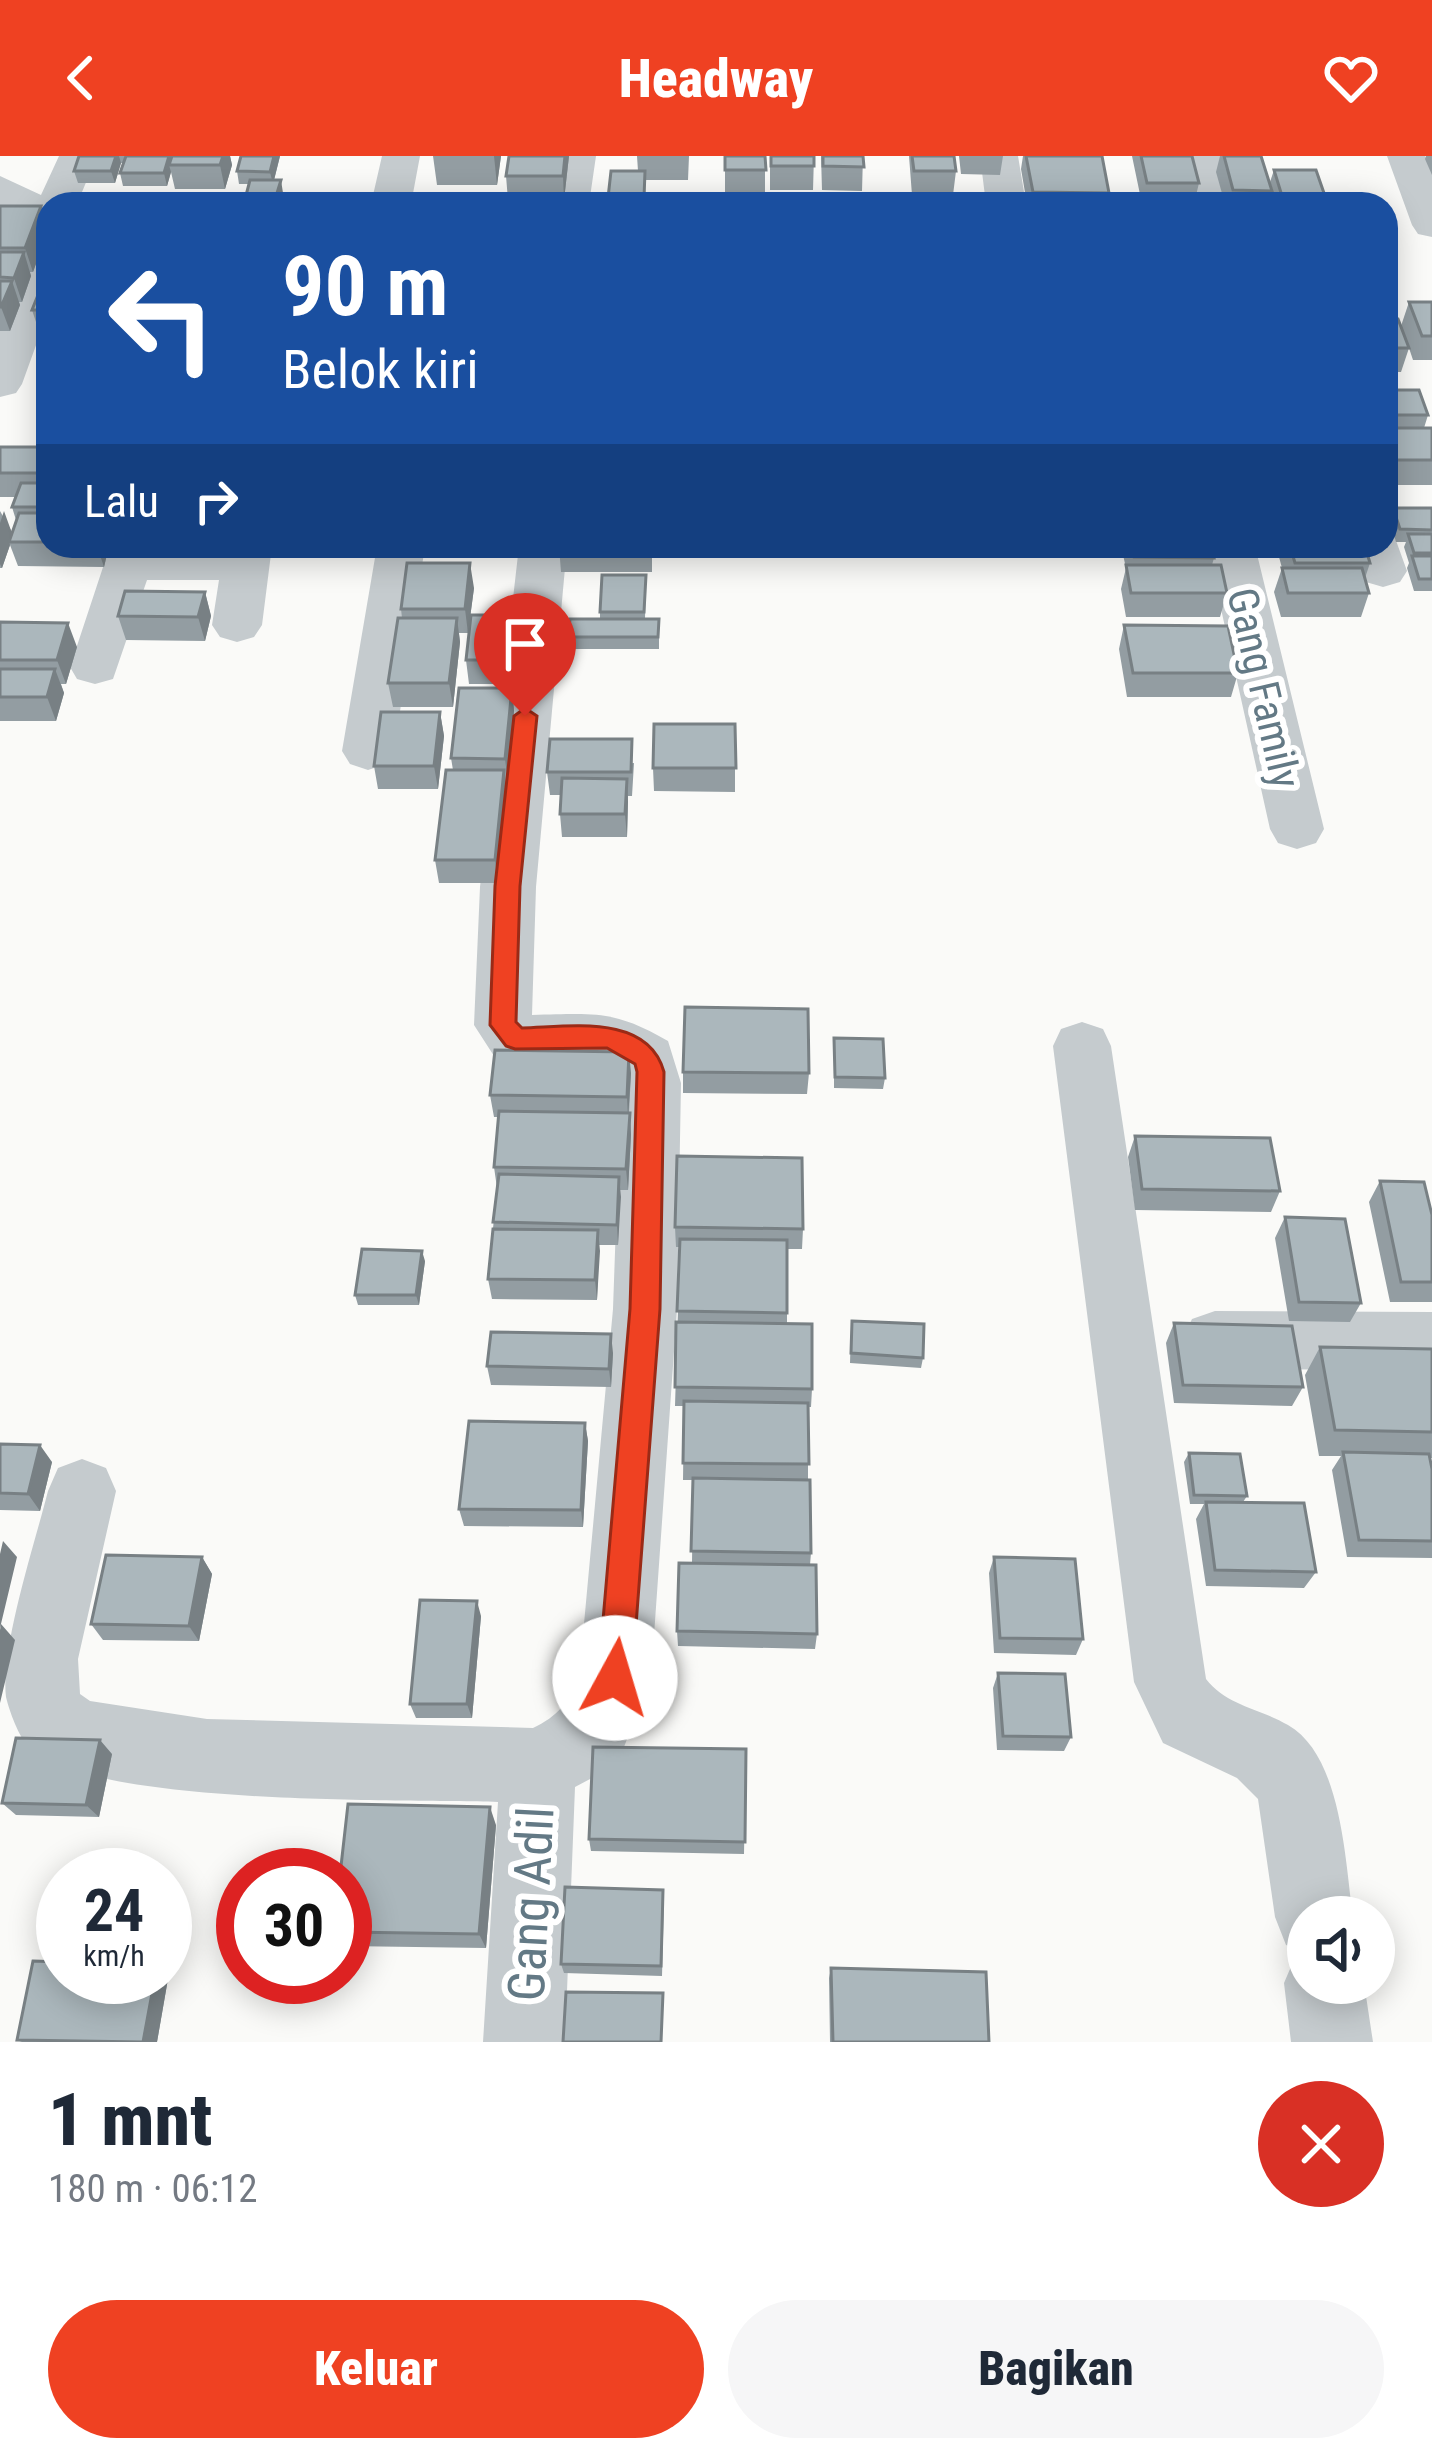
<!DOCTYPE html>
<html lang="id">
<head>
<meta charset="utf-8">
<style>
  body { margin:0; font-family:"Roboto Condensed",sans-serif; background:#f6f6f7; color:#1f2937; height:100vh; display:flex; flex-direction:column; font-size:45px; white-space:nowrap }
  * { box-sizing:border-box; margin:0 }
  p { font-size:39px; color:#747a83 }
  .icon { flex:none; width:66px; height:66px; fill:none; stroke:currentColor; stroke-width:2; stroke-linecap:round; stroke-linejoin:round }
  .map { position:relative; height:1886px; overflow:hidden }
  .drawer { display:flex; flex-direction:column; background:#fff; flex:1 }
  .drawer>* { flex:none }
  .top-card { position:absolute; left:36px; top:36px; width:1362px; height:366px; border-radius:36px; box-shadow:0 6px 30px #0003; background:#1a4fa0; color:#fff; overflow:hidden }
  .tools { position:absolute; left:1287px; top:1740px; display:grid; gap:24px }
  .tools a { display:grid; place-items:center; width:108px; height:108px; border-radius:50%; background:#fff; box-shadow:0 6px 30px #0003; font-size:60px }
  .speed { position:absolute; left:36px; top:1692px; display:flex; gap:24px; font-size:60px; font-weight:700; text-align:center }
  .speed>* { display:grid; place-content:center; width:156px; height:156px; border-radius:50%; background:#fff; box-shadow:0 6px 30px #0003; line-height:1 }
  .speed small { font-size:30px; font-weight:400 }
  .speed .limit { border:18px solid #d22; background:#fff; color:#111 }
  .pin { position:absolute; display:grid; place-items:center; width:102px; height:102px; color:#fff; margin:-123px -51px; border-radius:50% 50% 50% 0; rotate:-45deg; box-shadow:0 0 12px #0007 }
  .pin .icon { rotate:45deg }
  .me { position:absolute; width:132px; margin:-66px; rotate:6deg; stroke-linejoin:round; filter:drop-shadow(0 0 9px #0008) }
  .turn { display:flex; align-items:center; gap:42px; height:252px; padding:0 48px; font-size:54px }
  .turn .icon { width:156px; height:156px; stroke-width:2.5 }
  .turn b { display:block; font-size:84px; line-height:102px }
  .then { display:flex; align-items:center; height:114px; padding:0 48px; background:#0003; gap:24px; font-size:45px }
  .round { display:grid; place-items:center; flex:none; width:126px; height:126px; border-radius:63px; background:#f6f6f7 }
  .head { display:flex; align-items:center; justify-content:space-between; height:204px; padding:0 48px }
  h1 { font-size:72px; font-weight:800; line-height:90px }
  .primary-button { display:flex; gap:24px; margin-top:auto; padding:24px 48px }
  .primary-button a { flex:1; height:138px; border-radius:72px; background:#ef4122; color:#fff; font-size:48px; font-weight:800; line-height:138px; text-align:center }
  .primary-button a+a { background:#f6f6f7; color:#1f2937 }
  header { display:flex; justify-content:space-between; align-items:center; height:156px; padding:0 48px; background:#ef4122; color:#fff; font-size:54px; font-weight:800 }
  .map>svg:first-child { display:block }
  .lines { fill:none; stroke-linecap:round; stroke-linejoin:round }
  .minor { fill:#c5cbce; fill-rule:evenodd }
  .wall { fill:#939da2 }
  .shaded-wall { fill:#788084 }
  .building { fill:#abb7bc; stroke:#788084; stroke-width:3 }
  .route { fill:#ef4122; stroke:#9b2a16; stroke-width:3 }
  .labels { text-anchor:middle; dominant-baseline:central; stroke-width:12; stroke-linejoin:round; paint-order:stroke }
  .street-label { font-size:42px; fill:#637985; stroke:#fff }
  .near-street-label { font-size:51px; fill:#637985; stroke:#fff }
</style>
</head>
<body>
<header><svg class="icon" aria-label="back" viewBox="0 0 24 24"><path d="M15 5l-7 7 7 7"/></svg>Headway<svg class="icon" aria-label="heart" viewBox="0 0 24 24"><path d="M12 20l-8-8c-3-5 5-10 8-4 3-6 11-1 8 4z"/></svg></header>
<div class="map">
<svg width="1432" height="1886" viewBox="0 0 1432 1886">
  <rect width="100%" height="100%" fill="#fafaf8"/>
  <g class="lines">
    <path class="minor" d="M59,0h38l-20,48h-29v24l-48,-23v-29l41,19z
      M382,0h38l-9,48h-40z
      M558,0h38l-7,48h-40z
      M980,0h38l8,48h-40z
      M1183,0h38l14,48h-40z
      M1387,0h38l7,17v64l-14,-3 -6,-9z
      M48,87v69l-26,72 -6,9 -16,4v-70l27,-72 6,-9z
      M1386,377l8,2 13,36 -7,11 -17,5 -17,-5 -13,-36h33z
      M110,390h162l-10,79 -8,12 -17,5 -17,-5 -8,-12 7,-45h-72l-34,99 -18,5 -18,-5 -7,-12z
      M377,390h48l-31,205 -8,13 -18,6 -18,-6 -8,-13z
      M519,390h48l-31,341 -4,128c62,-1 81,-6 136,26l13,42 -4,226 -26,369 -29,74 -15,18 -32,17 -10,255h-82l15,-240c-93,-3 -409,5 -469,-55 -10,-9 -20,-37 -23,-50 -6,-49 29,-154 42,-206l10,-23 24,-9 24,9 10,23 -38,168 2,35 10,7 117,18 326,9c25,-12 35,-25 46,-50l34,-369 8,-226 -2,-12 -17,-10 -87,1 -21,-6 -20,-31 6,-138z
      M1207,390h48l69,283 -8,14 -19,6 -19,-6 -8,-14z
      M1082,866l21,7 8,17 95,633c21,27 53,29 82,46 54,31 57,136 65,192h-45v66h56l9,59h-82l-7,-59 12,-28 7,-3 -17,-7 -11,-28 -17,-118 -21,-21 -74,-35 -29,-61 -81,-636 8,-17z
      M1215,1155l217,1v58l-217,-1 -23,-8 -10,-21 10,-21z"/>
  </g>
  <path class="wall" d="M79,0h151l2,9 -7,24h-50l-4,-17 -4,14h-44l-3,-13 3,-10h-2l-6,20h-37l-4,-12z
    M241,0h39l-6,24 9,13 -3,11h-36l5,-20h-10l-2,-13z
    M433,0h68l-4,29h-60z
    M509,0h60l-5,44h-56l-2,-24z
    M637,0h52l-1,24h-43v24h-36l-1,-6 30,-27z
    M725,0h40v38h-40z
    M770,0h44l-1,34h-43z
    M821,0h42l-1,35 -40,-1z
    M909,0h45l2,15 -3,24h-41z
    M959,0h44l-3,19 -39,-1z
    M1023,0h79l7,37 -2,11h-80l-6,-35z
    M1132,0h60l7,27 -5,21h-52z
    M1220,0h41l11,35 -3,13h-44l-9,-32z
    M1426,0h6v19l-7,-16z
    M1274,14l51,26 -2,8h-46l-7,-22z
    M0,50l48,22 -15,44h-3l1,4 -9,26h-3l1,3 -10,26h-10z
    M48,112v54h-12l-4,-12 12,-25 -1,-4z
    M1386,136l7,20 -2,7 10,7 8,-24h23v58h-19l-4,-12 -8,24h-15z
    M1386,234l42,25 -4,13h-38z
    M1386,272h46v57h-46z
    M48,288v102h61l-5,21 -86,-1 -8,-21 -8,23h-2v-57l12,21 4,-12 -4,-13 4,-10h-16v-50h47z
    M1393,352h39v83h-18l-7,-23 2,-5 -5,-16 2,-5h-10l-7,-22z
    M153,390h72l-2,9 -67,-1z
    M559,390h93v26h-91z
    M1121,390h90l3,12 -2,7 15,28 -7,24h-94l-5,-28 5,-21z
    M1276,390h89l5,17 -5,15 4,15 -8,24h-80l-7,-25 8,-24z
    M646,419l-1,44h14v30h-90l-1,-12 32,-18v-7z
    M474,432l-6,45h-9l1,9 -7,65h-60l-5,-24 14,-65 -1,-9z
    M205,436l6,24 -6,25 -79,-1 -8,-24z
    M522,459l3,24 -5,45h-51l-3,-24z
    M0,466l77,25 -11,37h-5l3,9 -8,28h-56z
    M1124,469l114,48 -7,24h-104l-8,-48z
    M512,532l2,23 -6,71h-3l2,12 -9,89h-59l-4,-23 18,-90 -2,-12z
    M440,556l4,24 -6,53h-60l-4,-23z
    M735,568v68l-81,-1 -1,-23z
    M634,607l-2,33h-4l-1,41h-65l-2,-23 1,-19h-11l-3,-23z
    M834,882l51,40 -2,11 -49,-1z
    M683,916l126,1 -2,21 -124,-1z
    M631,917l-2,40 2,22 -3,55h-8l-2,55h-19l-2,55 -105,-1 -4,-20 9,-91 -3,-21 4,-50h-4l-4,-22z
    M1135,980l145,55 -9,21 -136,-2 -7,-53z
    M1380,1025l52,34v87h-42l-21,-100z
    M1285,1061l76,86 -11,19 -61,-1 -14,-83z
    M675,1071l128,2 -1,20h-15v75l25,65 -1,18h-3v73l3,73 -1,12 7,69 -2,15 -137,-3 -1,-15 15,-68 1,-83h-10l1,-74h-9l5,-159h-4z
    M425,1105l-6,44h-61l-3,-10z
    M1174,1167l129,64 -11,19 -118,-3 -8,-60z
    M851,1174l72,28 -2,10 -71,-5z
    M1320,1191l112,2v109h-2l2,11v89l-85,-1 -15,-87 9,-14h-22l-14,-81z
    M613,1197l-2,34 -120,-2 -4,-19z
    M585,1267l3,18 -5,86 -119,-1 -5,-17z
    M0,1288l52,18 -12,49 -40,-1z
    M1189,1297l58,43 -4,6 73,70 -12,16 -98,-2 -10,-67 8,-15h-14l-6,-42z
    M202,1401l10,17 -13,67 -96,-1 -12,-16z
    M994,1401l89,82 -7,16 -82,-2 -5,-80z
    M481,1460l-9,102h-56l-6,-14z
    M998,1517l73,64 -7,14 -67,-1 -4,-62z
    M746,1593l-2,105 -153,-3 -2,-12z
    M112,1598l-13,63 -83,-2 -14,-12z
    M496,1669l-10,123 -141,-2v-71z
    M664,1745l-2,75 -98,-3 -3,-9z
    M831,1812l158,74h-159l-1,-64z
    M169,1817l-12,69h-135l-5,-2z"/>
  <path class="shaded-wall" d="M116,0h3l2,7 -6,20 -4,-12z
    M169,0l4,9h-4l2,7 -4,14 -3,-13z
    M223,0h7l2,9 -7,24 -5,-24z
    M274,0h6l-7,28 -3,-12z
    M494,0h7l-4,29z
    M565,0h4l-5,44 -1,-24z
    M281,24l2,13 -3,11h-5z
    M41,50l7,26 -15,40 -8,-24z
    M24,96l7,24 -9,26 -8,-24z
    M12,125l8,24 -10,26 -9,-24z
    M4,355l9,25 -4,6 1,3 -8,23 -2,-4v-41z
    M97,390h12l-5,21z
    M470,407l4,25 -6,45 -3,-24z
    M205,436l6,24 -6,25 -7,-24z
    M522,459l3,24 -5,45 -2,-24z
    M457,462l3,24 -7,65 -4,-24z
    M68,467l9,24 -11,37 -9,-24z
    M55,513l9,24 -8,28 -9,-24z
    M512,532l2,23 -6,71 -3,-23z
    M440,556l4,24 -6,53 -4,-23z
    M504,614l3,24 -9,89 -3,-23z
    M627,623l1,23 -1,35 -2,-23z
    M629,896l2,21 -3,46 -1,-22z
    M630,957l1,22 -3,55 -2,-21z
    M619,1021l2,20 -3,48 -1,-20z
    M598,1074l2,21 -3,49 -2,-20z
    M422,1095l3,10 -6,44 -3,-10z
    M611,1178l2,19 -2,34 -2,-18z
    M585,1267l3,18 -5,86 -2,-17z
    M40,1289l12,17 -12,49 -12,-17z
    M3,1385l14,16 -17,71v-74z
    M202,1401l10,17 -13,67 -10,-15z
    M477,1445l4,15 -9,102 -5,-14z
    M1,1468l14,16 -15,63v-73z
    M100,1584l12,14 -13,63 -13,-12z
    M490,1651l6,18 -10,123 -7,-14z
    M165,1814l4,3 -12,69h-14l12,-65h10z"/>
  <path class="building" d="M79,0h37l-5,15h-37z
    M126,0h43l-5,17h-44z
    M172,0h51l-3,9h-51z
    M241,0h33l-4,16 -33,-1z
    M509,0h56l-2,20h-57z
    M725,0h40l1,14h-41z
    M771,0h43v10h-43z
    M823,0h40l1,11 -41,-1z
    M912,0h42l2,15h-42z
    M1026,0h76l7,37 -76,-1z
    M1141,0h51l7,27h-52z
    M1224,0h37l11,35 -39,-1z
    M1274,14h42l9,26h-43z
    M611,15h34l-1,27h-36z
    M250,24h31l-7,23h-30z
    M0,50h41l-16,42h-25z
    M0,96h24l-10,26 -14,-1z
    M0,125h12l-11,26h-1z
    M42,129h6v25h-16z
    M1386,136l7,20h-7z
    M1409,146h23v34h-10z
    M1386,163h12l11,29h-23z
    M1386,234h33l9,25h-42z
    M1386,272h46v32h-45z
    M0,291h48v26h-48z
    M21,327h27v24h-36z
    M1393,352h39v22l-32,-1z
    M19,357h29v29h-39z
    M1408,378h24v19h-18z
    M559,390h92v2h-92z
    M1131,390h80l3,12 -80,-1z
    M1290,390h75l5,17h-75z
    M1412,400h20v23h-13z
    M407,407h63l-5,46h-64z
    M1126,409h95l6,28h-96z
    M1282,412h80l7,25h-81z
    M602,419h44l-2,37h-44z
    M125,435l80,1 -7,25 -80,-1z
    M471,459h51l-4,45h-52z
    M398,462h59l-8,65h-61z
    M570,463h89l-1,18h-90z
    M0,466l68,1 -11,37h-57z
    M1124,469l104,1 10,47h-105z
    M0,513h55l-8,28h-47z
    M459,532h53l-7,71 -54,-1z
    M381,556h59l-6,54h-60z
    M654,568h81l1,44h-83z
    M550,583h82l-1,33h-84z
    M446,614h58l-9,90h-60z
    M562,622l65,1 -2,35h-65z
    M685,851l123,2 1,64 -126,-1z
    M834,882l49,1 2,39 -50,-1z
    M495,894l134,2 -2,45 -137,-2z
    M499,955l131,2 -4,56 -132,-2z
    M1135,980l135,2 10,53 -138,-2z
    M677,1000l125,2 1,71 -128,-2z
    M499,1018l120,3 -2,48 -124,-3z
    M1380,1025l44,1 8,33v67h-31z
    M1285,1061l60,2 16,84 -62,-1z
    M493,1073l105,1 -3,50 -107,-1z
    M680,1083l107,1v73l-110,-2z
    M362,1093l60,2 -6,44h-61z
    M852,1165l72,3 -1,34 -72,-5z
    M676,1166l136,2v65l-137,-2z
    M1174,1167l118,3 11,61 -120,-2z
    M491,1176l120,2 -2,35 -122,-3z
    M1320,1191l112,2v83l-97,-2z
    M684,1245l124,2 1,61 -126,-1z
    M469,1265l116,2 -4,87 -122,-1z
    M0,1288l40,1 -12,49 -28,-1z
    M1343,1296l86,2 3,15v72l-73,-1z
    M1189,1297l51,1 7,42 -53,-1z
    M693,1322l117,2 1,73 -120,-2z
    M1206,1346l98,1 12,69 -101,-2z
    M106,1399l96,2 -13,69 -98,-2z
    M994,1401l81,2 8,80 -83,-1z
    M679,1407l137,2 1,69 -140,-3z
    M420,1444l57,1 -10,103h-57z
    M998,1517l67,1 6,63 -68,-1z
    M16,1582l84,2 -14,65 -84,-2z
    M593,1591l153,2 -1,93 -156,-3z
    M348,1648l142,3 -11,127 -134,-2v-57h-5z
    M565,1731l98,3 -2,76 -100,-2z
    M33,1805l30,1v15h92l-12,65 -126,-2z
    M831,1812l155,4 3,70h-156z
    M566,1836l97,1 -2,49h-98z"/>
  <path class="route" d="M525,552l12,8 -17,170 -4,136 6,6c47,-1 126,-15 142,44l-4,237 -28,369 -5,12 -12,5 -12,-5 -5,-12 32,-369 7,-237 -2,-8 -28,-16 -92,1 -9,-3 -16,-21 5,-139 19,-170z"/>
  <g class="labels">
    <g class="street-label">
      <text transform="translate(1264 532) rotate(77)">Gang Family</text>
    </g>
    <g class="near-street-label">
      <text transform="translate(531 1748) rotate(-87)">Gang Adil</text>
    </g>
  </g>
</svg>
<div class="tools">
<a><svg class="icon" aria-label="sound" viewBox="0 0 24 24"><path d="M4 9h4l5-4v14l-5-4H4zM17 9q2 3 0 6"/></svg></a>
</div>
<div class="speed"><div>24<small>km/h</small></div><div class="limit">30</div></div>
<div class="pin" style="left:525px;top:560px;background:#d93025"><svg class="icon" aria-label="arrive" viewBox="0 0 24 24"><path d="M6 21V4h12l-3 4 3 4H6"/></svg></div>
<svg class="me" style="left:615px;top:1522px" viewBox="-20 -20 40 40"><circle r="19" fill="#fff"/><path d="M0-13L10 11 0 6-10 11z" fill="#ef4122"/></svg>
<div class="top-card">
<div class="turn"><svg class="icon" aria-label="left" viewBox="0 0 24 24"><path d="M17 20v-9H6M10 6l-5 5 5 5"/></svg><div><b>90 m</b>Belok kiri</div></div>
<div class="then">Lalu<svg class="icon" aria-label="right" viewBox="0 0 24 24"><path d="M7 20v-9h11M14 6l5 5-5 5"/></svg></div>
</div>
</div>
<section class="drawer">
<div class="head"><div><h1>1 mnt</h1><p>180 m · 06:12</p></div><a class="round" style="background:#d93025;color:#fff"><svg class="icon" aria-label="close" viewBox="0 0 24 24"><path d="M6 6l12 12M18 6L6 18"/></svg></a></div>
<div class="primary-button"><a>Keluar</a><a>Bagikan</a></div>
</section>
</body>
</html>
